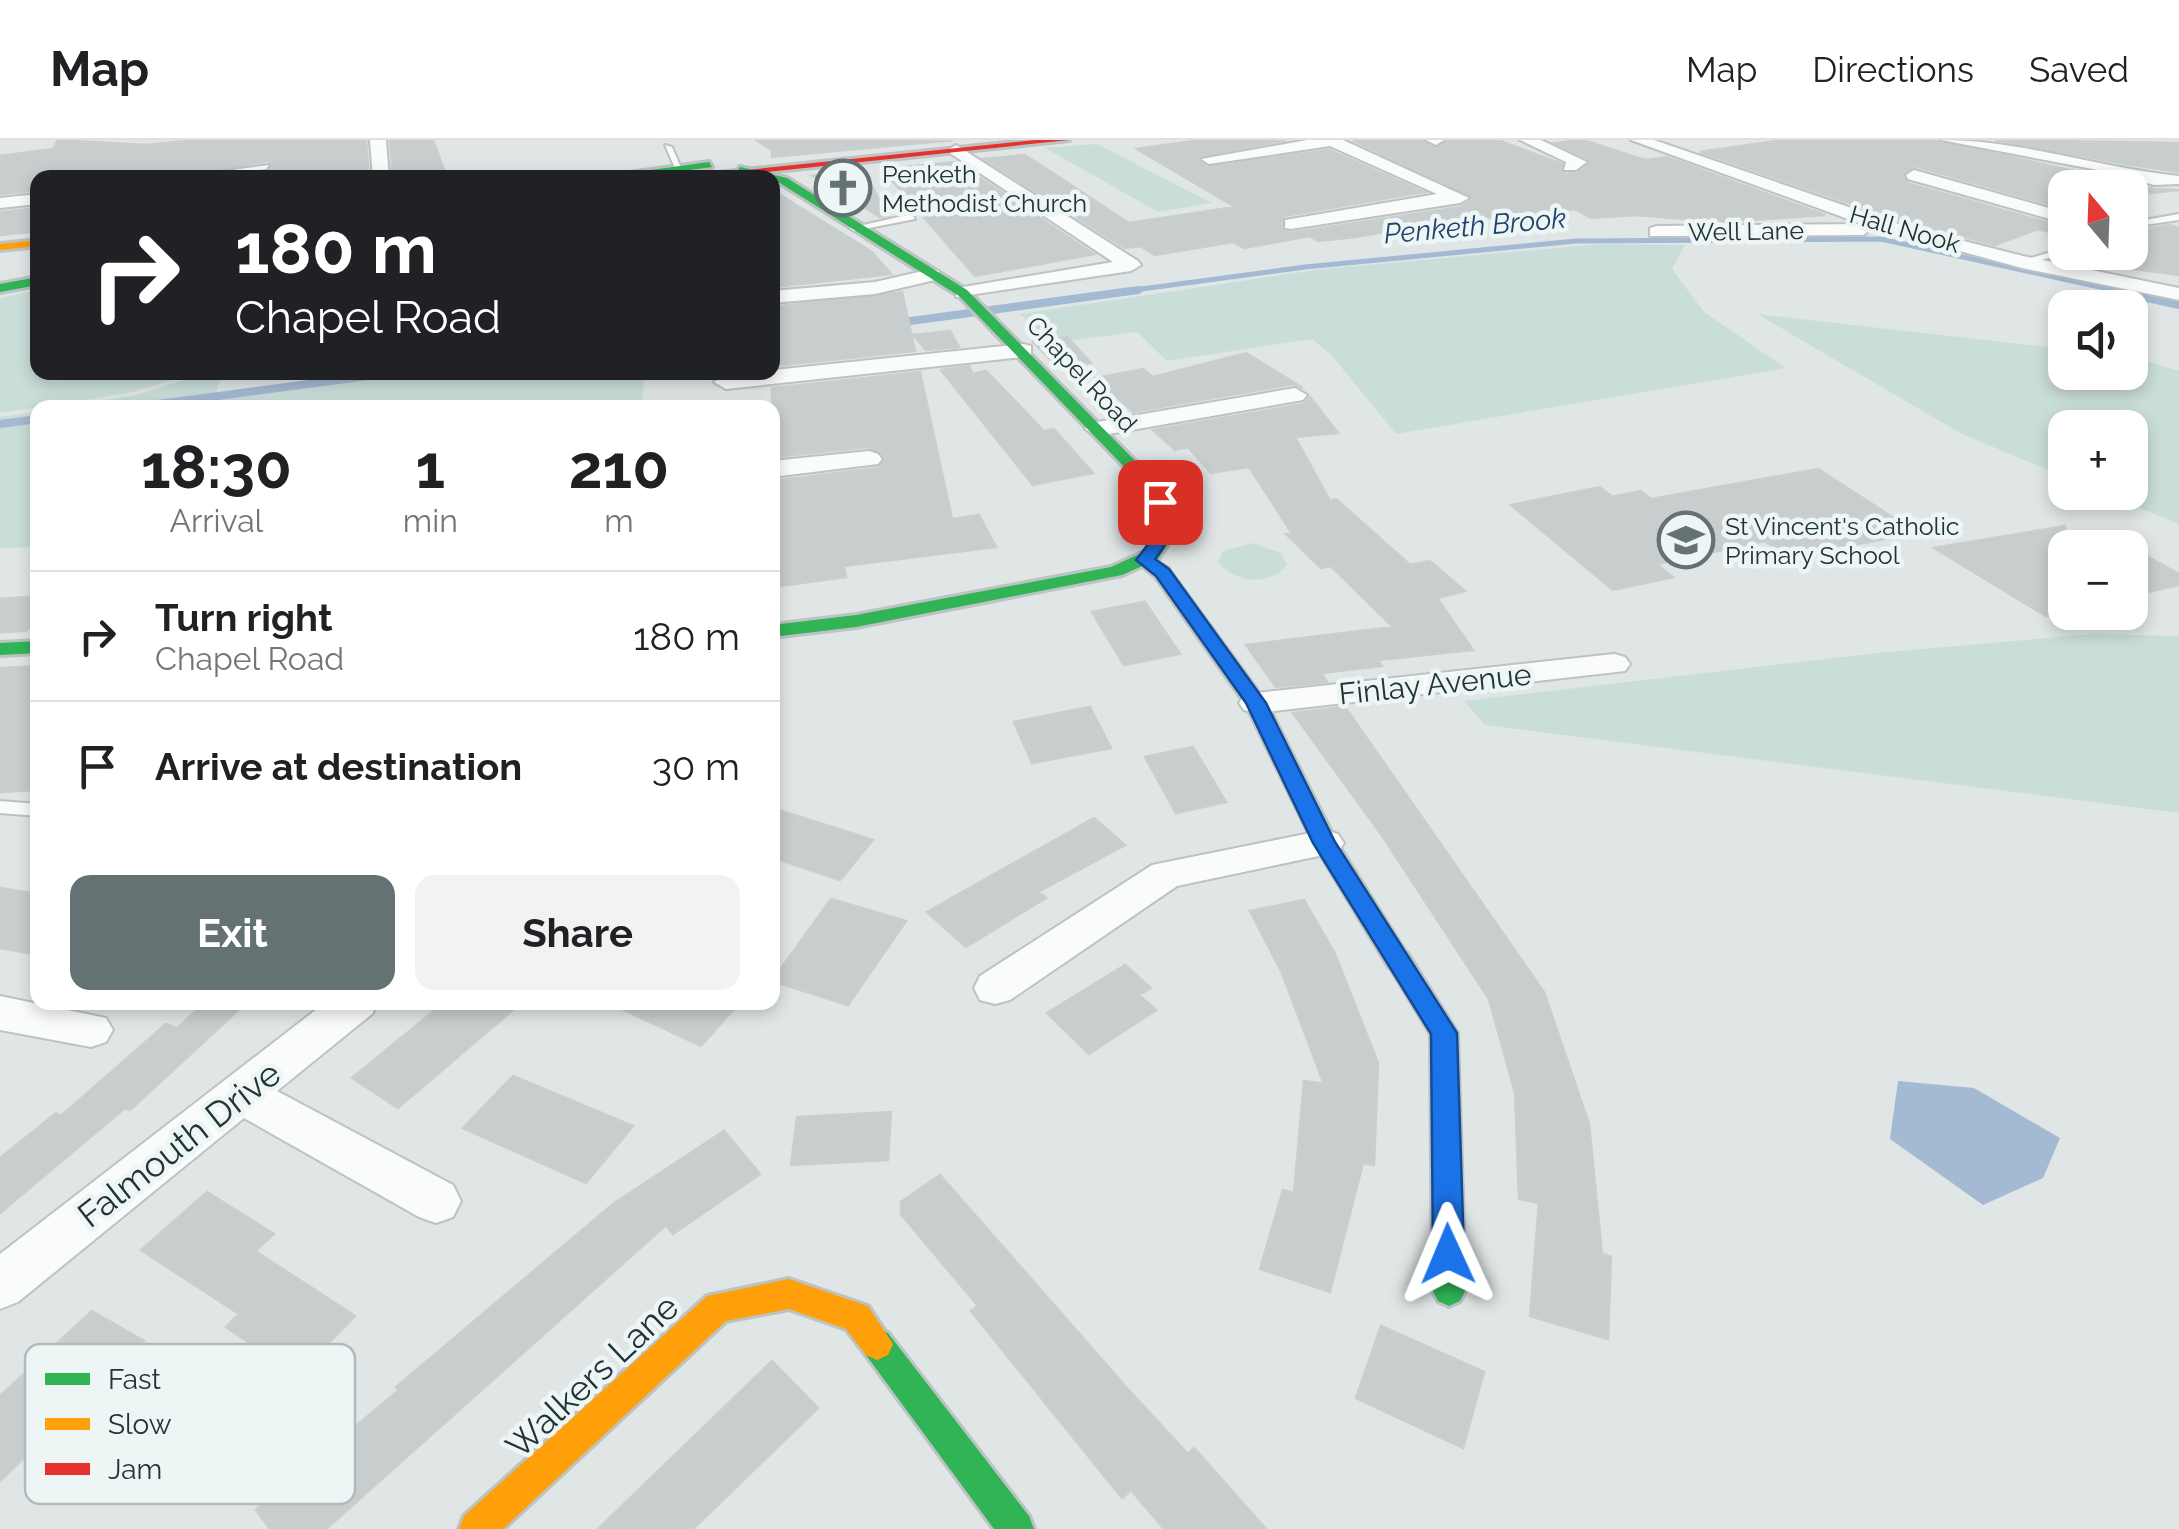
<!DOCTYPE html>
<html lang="en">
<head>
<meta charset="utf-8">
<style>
  body { margin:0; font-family:Raleway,sans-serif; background:#f2f2f2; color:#202124; height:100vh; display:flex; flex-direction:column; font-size:38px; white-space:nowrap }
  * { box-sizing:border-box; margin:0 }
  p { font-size:32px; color:#757577 }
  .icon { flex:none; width:55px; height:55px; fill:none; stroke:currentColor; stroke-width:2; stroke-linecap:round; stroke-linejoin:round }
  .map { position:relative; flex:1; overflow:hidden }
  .drawer { position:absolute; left:30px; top:260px; width:750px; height:610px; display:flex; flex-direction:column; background:#fff; border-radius:20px; box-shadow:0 5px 15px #0003 }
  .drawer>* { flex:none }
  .guide { position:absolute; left:30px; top:30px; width:750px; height:210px; border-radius:20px; box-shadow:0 5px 15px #0003; background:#202124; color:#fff; overflow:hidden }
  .needle { width:65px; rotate:341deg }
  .fabs { position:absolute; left:2048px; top:30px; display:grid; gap:20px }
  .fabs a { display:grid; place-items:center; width:100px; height:100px; border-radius:20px; background:#fff; box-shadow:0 5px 15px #0003; font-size:50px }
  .pin { position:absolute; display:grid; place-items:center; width:85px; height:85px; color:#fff; margin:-42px; border-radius:20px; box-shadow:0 5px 15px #0006 }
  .me { position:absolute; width:110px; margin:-55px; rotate:359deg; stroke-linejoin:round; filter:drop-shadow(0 0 8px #0008) }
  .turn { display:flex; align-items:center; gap:35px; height:210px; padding:0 40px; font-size:45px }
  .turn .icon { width:130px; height:130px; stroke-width:2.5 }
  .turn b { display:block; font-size:70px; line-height:85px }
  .eta { display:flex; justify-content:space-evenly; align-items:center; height:170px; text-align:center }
  .eta b { font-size:60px; font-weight:700; line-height:70px }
  .button { display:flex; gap:20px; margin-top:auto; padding:20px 40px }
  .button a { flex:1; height:115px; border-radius:20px; background:#647274; color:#fff; font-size:40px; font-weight:700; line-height:115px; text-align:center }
  .button a+a { background:#f2f2f2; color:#202124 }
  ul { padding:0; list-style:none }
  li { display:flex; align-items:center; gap:30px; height:130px; padding:0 40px; border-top:2px solid #e0e0e0 }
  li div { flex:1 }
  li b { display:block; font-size:38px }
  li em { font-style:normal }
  header { display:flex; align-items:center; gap:60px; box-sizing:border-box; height:140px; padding:0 50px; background:#fff; border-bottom:2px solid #e0e0e0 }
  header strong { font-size:48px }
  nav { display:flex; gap:55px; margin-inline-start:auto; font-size:35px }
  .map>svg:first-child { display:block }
  .green { fill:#caded9 }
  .water { fill:#a4b9d2 }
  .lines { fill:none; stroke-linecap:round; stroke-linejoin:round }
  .stream-far1 { stroke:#a4b9d2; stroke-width:5 }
  .stream { stroke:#a4b9d2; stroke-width:8 }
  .building { fill:#c8cdcd; stroke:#c9cfcf; stroke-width:2.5 }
  .lane-casing { stroke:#bdc2c3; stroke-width:4 }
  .street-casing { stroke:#bdc2c3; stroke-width:4 }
  .fast-casing { stroke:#bdc3c3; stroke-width:6 }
  .slow-casing { stroke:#bdc3c3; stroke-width:6 }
  .jam-casing { stroke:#bdc3c3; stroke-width:6 }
  .lane { fill:#fafbfb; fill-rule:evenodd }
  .street { fill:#fafbfb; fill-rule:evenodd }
  .fast { fill:#30b455; fill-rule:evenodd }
  .slow { fill:#ff9f0a; fill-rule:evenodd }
  .jam { fill:#e5322d; fill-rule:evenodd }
  .route { fill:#1a73e8; stroke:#114b97; stroke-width:2.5 }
  .labels { text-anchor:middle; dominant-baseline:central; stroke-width:9; stroke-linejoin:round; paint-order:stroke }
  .far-poi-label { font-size:25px; fill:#213437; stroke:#eef6f5; text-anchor:start }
  .far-street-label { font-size:25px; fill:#213437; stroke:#eef6f5 }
  .far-water-label { font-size:28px; font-style:italic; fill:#20416d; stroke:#eef6f5 }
  .street-label { font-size:30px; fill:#213437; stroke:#eef6f5 }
  .near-street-label { font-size:35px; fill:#213437; stroke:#eef6f5 }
  .key { fill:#eef6f5; stroke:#b0bcbc; stroke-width:2.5 }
  .key-label { font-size:28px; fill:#213437 }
</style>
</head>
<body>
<header>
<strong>Map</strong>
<nav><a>Map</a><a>Directions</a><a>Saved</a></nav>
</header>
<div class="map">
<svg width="2179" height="1389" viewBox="0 0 2179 1389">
  <rect width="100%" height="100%" fill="#e0e6e6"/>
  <path class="green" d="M1097,4l115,59 -54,9 -113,-64z
    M1601,104l84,1 -13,24 32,43 82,56 -390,66 -64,-78 -20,-17 -145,22 -30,-29 -86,11 -31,-29 303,-45z
    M37,150l1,82 157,1 -66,20 -129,20v-115z
    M1757,174l308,35v23h65v-15l49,14v153l-77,-31 28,-1v-64h-65v49l-105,-44z
    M398,233h246l-2,34h-579l73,-12 71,-22h15l-6,21z
    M37,272v135l-37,1v-131z
    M1252,403l29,10 6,12c-16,22 -54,18 -69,-3l5,-11z
    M2092,494l87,2v177l-694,-88 -21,-24 413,-48z"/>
  <path class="water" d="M1898,941l76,7 86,50 -17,40 -60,27 -93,-66z"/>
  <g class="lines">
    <path class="stream-far1" d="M1119,152l186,-25 271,-26 305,-2 241,53"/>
    <path class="stream" d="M2111,150l68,15
      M896,183l242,-33
      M128,268l270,-36
      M0,284l38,-5"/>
  </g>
  <path class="building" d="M58,0l88,5 49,-5h171l3,38h-138l35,-5 7,-9 -5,-3 -98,17h-132v12l-38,4v-38l53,-7z
    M390,0h43l14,38h-54z
    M756,0h197l-181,17v-7z
    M1200,0h86l-88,17 9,10 122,-17 95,42 -140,24 -3,12 9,5 171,-26 12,-8 -121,-59h71l11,8 14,-8h50l64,24 2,10 14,-1 12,-13 -35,-17 28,-3 62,20 22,-3 158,58 -104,7 -85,-7 -45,3 -16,-9 -76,13 -17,-8 -126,23 -38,4 -8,-5 -66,12 -11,-6 -78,13 -15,-9 -15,2 -141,-89 41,-4 104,68 106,-16 -98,-58z
    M1783,0h154l216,49 26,1 -49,5v-7h-65v21l-150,-43 -11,6 3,11 149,42 9,-4v15l-27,-7 -43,16 -99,-26 -196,-67z
    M1995,0l184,3v29l-58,-9z
    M956,22l138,92 -119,22 -93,-107z
    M864,31l24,45 -8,1 -67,-41z
    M772,50l100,62 19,22 -119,13z
    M38,68v23l-38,4v-23z
    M2170,85l9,3v47l-95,-13 -1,-10h47v-11l17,-12z
    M902,152l13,59 -143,15v-59z
    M950,191l9,16 -33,3 -13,-15z
    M1067,197l24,26 -32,5 -26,-26z
    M1246,213l57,35 -9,-4 -161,28 -37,-34 47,-9 10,8z
    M969,226l4,8 13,-3 58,60 10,-2 39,44 -60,12 -92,-115z
    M920,232l32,147 27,-4 17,32 -152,19 2,11 -74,10v-106l106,-13 8,-9 -17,-12 -97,10v-69z
    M1310,257l28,36 -43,4 35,64 6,-2 74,66 20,-4 35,30 -28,7 36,52 -95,10 4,6 -61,7 6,9 -51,5 -30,-42 147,-18 -62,-61 -10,2 -35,-34 6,-1 -43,-66 -38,6 -23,-26 -13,3 -22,-20 151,-26z
    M1818,329l99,64 -129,24 -23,-16 -109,23 17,13 -60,13 -102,-85 89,-18 12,10 29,-6 10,8z
    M2065,386v86l-19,4 -112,-68z
    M2130,407l49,27v11l-49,11z
    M38,456v20l-12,15 -26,1v-33z
    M1145,462l35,52 -56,11 -32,-53z
    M38,526v124l-38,2v-124z
    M1090,567l21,41 -79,15 -18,-41z
    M1345,567l199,285 45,132 13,130 9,3 -3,82 -78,-23 9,-113 -20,-4 -4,-106 -26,-94 -106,-162 -90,-124z
    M1193,607l33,55 -50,11 -31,-56z
    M772,668l101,32 -33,40 -68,-23z
    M1094,678l31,27 -87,47 8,6 -80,49 -39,-35z
    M0,748l38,6v61l-38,-7z
    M831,759l75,22 -58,84 -76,-24z
    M1304,760l31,54 43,109 -4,102 -11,-2 -33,129 -70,-23 23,-79 11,3 10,-112 20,3 -42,-111 -32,-62z
    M1125,825l26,23 -12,7 17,15 -67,44 -42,-41z
    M206,862h41l-117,108 -5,-2 -125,105v-55l56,-45 5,3 105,-92 11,4z
    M445,862h77l-124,106 -46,-30z
    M607,862h133l-39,44z
    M513,936l120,50 -47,57 -123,-55z
    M891,972l-3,48 -97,5 6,-48z
    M724,991l36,43 -87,60 -7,-9 -340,304h-56l-14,-19 143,-120 -3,-3 217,-183z
    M940,1035l186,212 62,67 6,-6 72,81h-102l-33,-39 -9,8 -151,-187 7,-5 -77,-92v-12z
    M207,1052l67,42 -19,17 100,65 -58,59 -71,-48 13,-13 -98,-64z
    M92,1171l52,30 -144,140v-85z
    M1381,1186l103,46 -21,76 -107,-50z
    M772,1221l46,47 -125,121h-95z"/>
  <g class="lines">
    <g class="lane-casing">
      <path id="lane" d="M665,5l7,2 10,23 -7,-2z
        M269,25l-3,4 -66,9h-27z
        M912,74l3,5 -61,12 -4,-3z
        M2179,74v6l-34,5 -15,12v-8l9,-8z
        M2065,108v4l3,1 -46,12 -5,-3z
        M0,661l38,3v12l-38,-3z"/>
    </g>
    <g class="street-casing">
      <path id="street" d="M370,0h16l3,38h-16z
        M1307,0h36l126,58 -9,5 -169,26 -6,-1v-8l152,-26 -107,-48 -121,18 -8,-5z
        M1426,0h18l-8,5z
        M1520,0h21l46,22 -11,8h-12l2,-8z
        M1631,0h23l247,85 122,31 156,32v12l-157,-32 -150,-41 -8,8 -214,1v-8l7,-2 205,-2z
        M1941,0c81,0 159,28 238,36v8l-25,1 -51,-14z
        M956,5l182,116 3,4 -10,6 -175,26v-8l7,-2 150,-25 -163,-109 -2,-3z
        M1914,30l149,42 2,5 -8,4 -149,-42 -2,-4z
        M38,54v10l-38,4v-10z
        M932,129l7,2v8l-64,15 -103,9v-12l103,-9z
        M1023,204l8,2v10l-305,33 -12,-7 12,-7z
        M1295,248l12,7 -4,5 -206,36 -12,-7 12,-7z
        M869,311l9,3 4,5 -4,5 -106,13v-16z
        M1614,514l11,3 5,7 -5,7 -369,42 -12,-3 -5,-7 5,-7 12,-3z
        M1325,690l13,4 6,9 -6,9 -161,34 -167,114 -15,4 -15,-4 -6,-12 6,-12 172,-111z
        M0,856l106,22 7,12 -7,12 -15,5 -91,-17z
        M326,862h52l-6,12 -95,77 176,94 8,16 -8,16 -17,6 -17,-6 -175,-99 -226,184 -18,7v-55z"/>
    </g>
    <g class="fast-casing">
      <path id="fast" d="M709,22l3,5 -84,11h-35z
        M740,27l47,11 180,112 179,182 29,48 -2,16 -15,23 -36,16 -266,52 -84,10v-12l84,-10 255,-48 35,-16 11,-15 2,-16 -25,-43 -175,-181 -187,-118 -35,-6z
        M38,137v8l-38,7v-8z
        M38,501v12l-38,2v-12z
        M1398,811l9,2 50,80 8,258 -5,10 -11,5 -11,-5 -5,-10 -2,-257 -45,-74 3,-7z
        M877,1188l11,5 141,183 5,13h-40l-128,-174 -5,-11 5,-11z"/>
    </g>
    <g class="slow-casing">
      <path id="slow" d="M38,100v6l-38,4v-6z
        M1145,415l23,14 98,134 70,139 74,118 -3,7h-18l-75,-124 -68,-139 -90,-127 -20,-17z
        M789,1139l79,27 25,38 -5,11 -11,5 -11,-5 -20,-26 -57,-20 -63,12 -223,208h-44l5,-13 243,-220z"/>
    </g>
    <g class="jam-casing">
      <path id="jam" d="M1035,0h34l-359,38h-41z"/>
    </g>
    <use href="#lane" class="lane"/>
    <use href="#street" class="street"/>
    <use href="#fast" class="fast"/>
    <use href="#slow" class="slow"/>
    <use href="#jam" class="jam"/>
  </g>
  <path class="route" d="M1160,358c28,15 9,43 -5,61l14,10 97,134 69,139 122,191 7,221 -5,10 -11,4 -10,-4 -5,-10 -2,-220 -118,-191 -67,-140 -90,-127 -20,-16c17,-22 26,-30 16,-58z"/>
  <defs>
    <g id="church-ring" transform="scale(2.875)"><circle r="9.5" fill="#eef6f5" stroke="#647274" stroke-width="1.5"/><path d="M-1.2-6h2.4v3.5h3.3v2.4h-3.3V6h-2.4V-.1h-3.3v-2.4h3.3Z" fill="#647274"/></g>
    <g id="school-ring" transform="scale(2.875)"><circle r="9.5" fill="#eef6f5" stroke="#647274" stroke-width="1.5"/><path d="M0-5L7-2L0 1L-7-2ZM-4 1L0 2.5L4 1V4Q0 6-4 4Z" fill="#647274"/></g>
  </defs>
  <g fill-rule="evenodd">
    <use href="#church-ring" x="843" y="48"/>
    <use href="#school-ring" x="1686" y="400"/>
  </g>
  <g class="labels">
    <g class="far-poi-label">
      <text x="882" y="34">Penketh<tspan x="882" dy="29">Methodist Church</tspan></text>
      <text x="1725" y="386">St Vincent's Catholic<tspan x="1725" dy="29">Primary School</tspan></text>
    </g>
    <g class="far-street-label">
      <text transform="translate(1905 89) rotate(16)">Hall Nook</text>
      <text transform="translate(1746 91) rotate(-1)">Well Lane</text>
      <text transform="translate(1082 234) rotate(47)">Chapel Road</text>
    </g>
    <g class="far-water-label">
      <text transform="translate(1475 86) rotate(-5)">Penketh Brook</text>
    </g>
    <g class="street-label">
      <text transform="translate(1435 544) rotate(-6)">Finlay Avenue</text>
    </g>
    <g class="near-street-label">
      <text transform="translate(179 1004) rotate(-38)">Falmouth Drive</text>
      <text transform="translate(592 1236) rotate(-43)">Walkers Lane</text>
    </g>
  </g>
  <rect x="25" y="1204" width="330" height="160" rx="15" class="key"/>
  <rect x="45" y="1233" width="45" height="12" fill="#30b455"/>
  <rect x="45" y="1278" width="45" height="12" fill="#ff9f0a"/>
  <rect x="45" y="1323" width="45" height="12" fill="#e5322d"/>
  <g class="key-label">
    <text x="108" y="1249">Fast</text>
    <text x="108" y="1294">Slow</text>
    <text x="108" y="1339">Jam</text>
  </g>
</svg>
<div class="fabs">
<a><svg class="needle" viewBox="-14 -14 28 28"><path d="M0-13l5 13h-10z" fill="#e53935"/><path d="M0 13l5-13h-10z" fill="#757577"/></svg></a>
<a><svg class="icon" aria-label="sound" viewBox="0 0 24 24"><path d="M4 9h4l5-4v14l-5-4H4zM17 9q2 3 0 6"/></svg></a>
<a>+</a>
<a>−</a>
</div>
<div class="pin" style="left:1160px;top:362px;background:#d93025"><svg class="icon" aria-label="arrive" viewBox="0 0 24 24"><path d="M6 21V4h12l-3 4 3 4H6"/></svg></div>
<svg class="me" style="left:1448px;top:1114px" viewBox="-20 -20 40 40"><path d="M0-17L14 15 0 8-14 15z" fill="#1a73e8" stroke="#fff" stroke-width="4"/></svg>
<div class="guide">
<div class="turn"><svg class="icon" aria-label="right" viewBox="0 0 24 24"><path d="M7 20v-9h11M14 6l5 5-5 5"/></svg><div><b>180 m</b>Chapel Road</div></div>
</div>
<section class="drawer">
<div class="eta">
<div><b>18:30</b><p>Arrival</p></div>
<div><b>1</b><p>min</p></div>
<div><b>210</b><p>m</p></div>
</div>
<ul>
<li><svg class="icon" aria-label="right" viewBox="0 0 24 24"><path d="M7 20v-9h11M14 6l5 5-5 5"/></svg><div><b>Turn right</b><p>Chapel Road</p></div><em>180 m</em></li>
<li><svg class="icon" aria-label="arrive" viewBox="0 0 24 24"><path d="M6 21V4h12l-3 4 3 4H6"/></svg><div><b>Arrive at destination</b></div><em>30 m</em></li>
</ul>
<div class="button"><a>Exit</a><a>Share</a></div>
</section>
</div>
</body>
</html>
